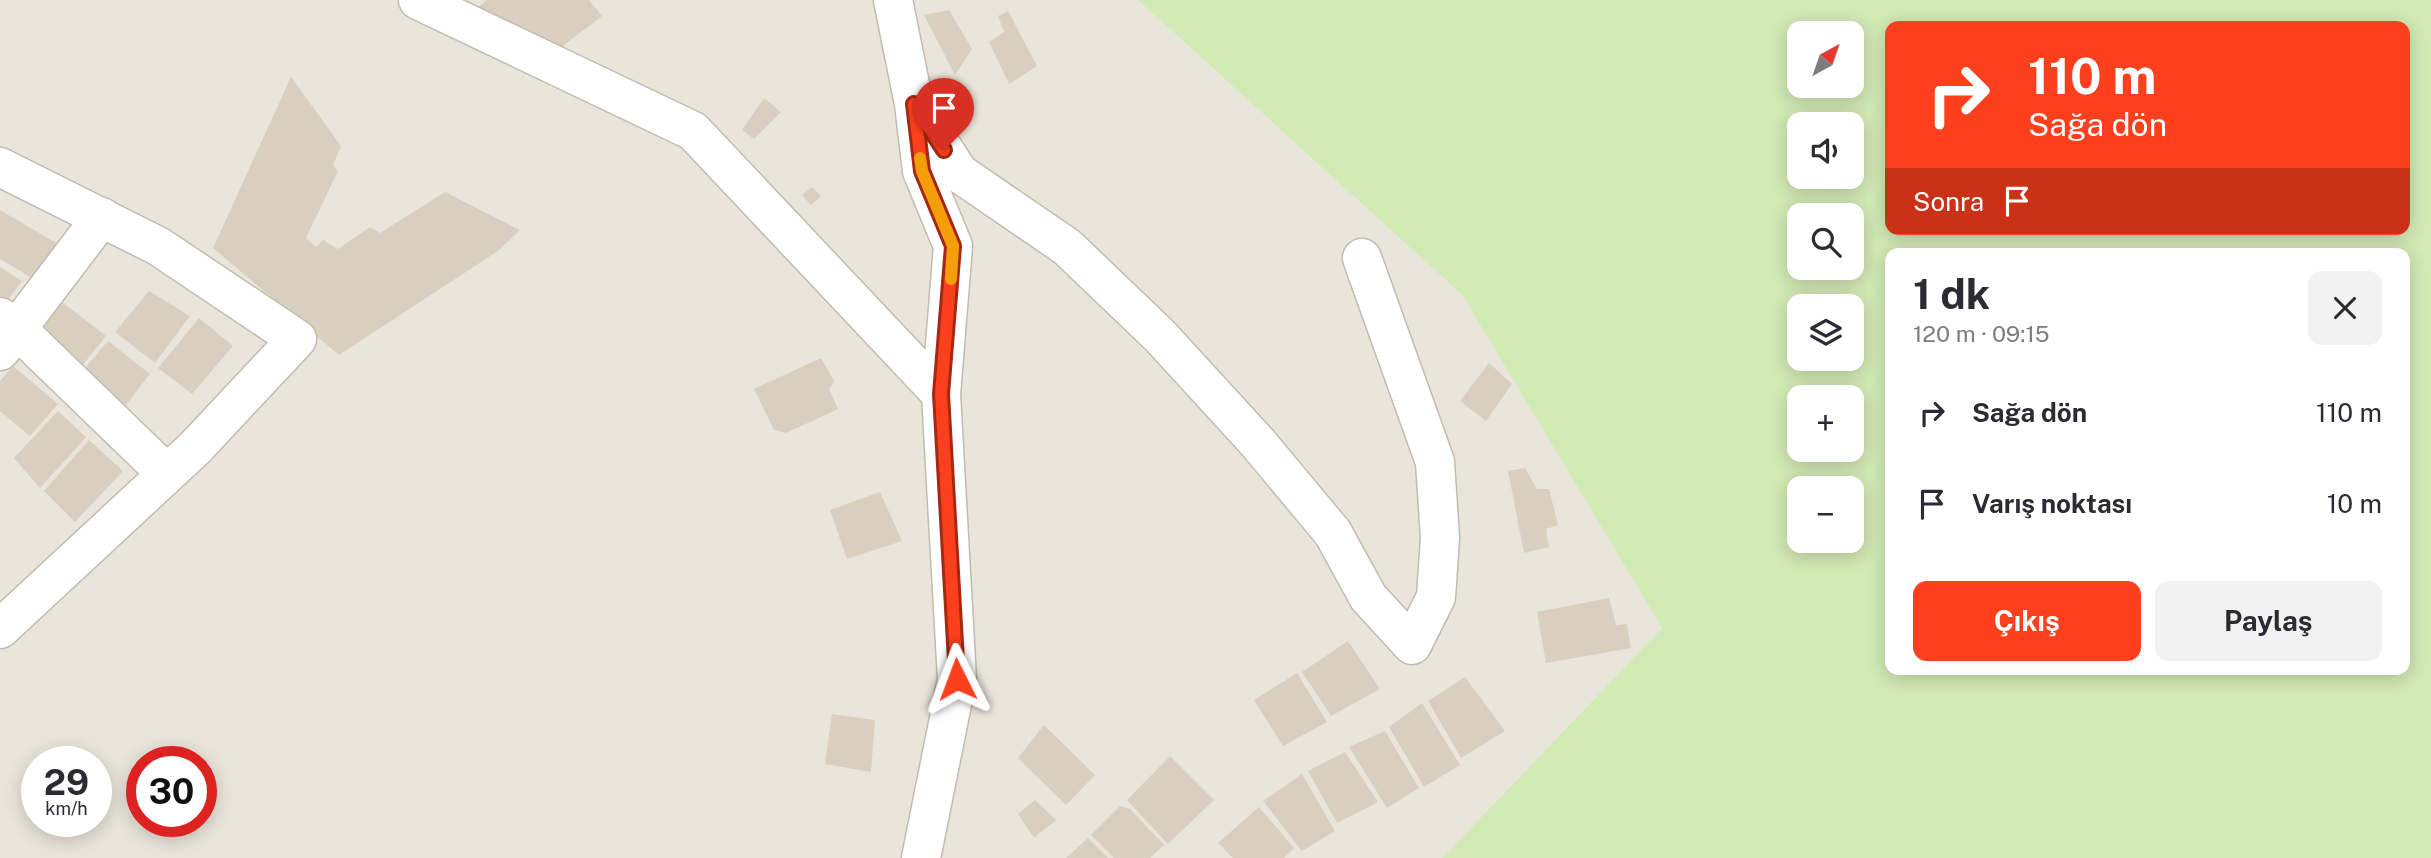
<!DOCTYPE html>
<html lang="tr">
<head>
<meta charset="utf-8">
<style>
  body { margin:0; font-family:"Public Sans",sans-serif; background:#f2f2f3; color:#2b2b33; height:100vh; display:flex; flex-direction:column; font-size:26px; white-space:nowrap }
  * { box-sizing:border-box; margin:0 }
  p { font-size:23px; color:#7c7c81 }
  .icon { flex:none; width:38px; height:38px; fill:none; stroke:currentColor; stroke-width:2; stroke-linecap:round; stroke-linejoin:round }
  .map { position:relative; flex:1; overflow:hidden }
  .details { position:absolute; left:1885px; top:248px; width:525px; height:427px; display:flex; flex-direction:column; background:#fff; border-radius:14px; box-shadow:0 4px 18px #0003 }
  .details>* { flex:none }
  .guide { position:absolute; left:1885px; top:21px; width:525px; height:214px; border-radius:14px; box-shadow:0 4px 18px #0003; background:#fc3f1d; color:#fff; overflow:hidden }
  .needle { width:46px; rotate:40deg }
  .buttons { position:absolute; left:1787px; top:21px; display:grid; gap:14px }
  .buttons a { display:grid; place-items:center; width:77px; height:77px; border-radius:14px; background:#fff; box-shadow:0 4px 18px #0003; font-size:35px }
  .speed { position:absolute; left:21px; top:746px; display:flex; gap:14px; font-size:35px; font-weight:700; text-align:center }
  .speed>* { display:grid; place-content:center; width:91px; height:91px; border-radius:50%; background:#fff; box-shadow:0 4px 18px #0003; line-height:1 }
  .speed small { font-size:18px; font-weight:400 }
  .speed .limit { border:10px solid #d22; background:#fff; color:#111 }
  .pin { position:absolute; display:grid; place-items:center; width:60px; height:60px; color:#fff; margin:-72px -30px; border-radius:50% 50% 50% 0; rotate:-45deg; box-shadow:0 0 7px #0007 }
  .pin .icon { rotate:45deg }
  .me { position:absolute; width:77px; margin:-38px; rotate:357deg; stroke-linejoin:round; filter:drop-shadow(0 0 5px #0008) }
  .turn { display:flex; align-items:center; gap:24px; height:147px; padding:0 28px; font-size:32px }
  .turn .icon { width:91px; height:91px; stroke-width:2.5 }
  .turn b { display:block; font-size:49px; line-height:60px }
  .then { display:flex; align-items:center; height:66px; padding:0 28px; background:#0003; gap:14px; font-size:26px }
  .round { display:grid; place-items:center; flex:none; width:74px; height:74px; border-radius:14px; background:#f2f2f3 }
  .summary { display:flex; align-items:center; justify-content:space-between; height:119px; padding:0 28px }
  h1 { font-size:42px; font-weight:700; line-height:52px }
  .action { display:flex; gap:14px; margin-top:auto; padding:14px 28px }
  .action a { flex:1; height:80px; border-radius:14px; background:#fc3f1d; color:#fff; font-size:28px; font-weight:700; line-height:80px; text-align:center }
  .action a+a { background:#f2f2f3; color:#2b2b33 }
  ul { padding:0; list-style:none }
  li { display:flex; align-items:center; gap:21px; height:91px; padding:0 28px }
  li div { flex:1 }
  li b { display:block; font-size:26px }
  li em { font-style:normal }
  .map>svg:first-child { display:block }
  .residential { fill:#eae5da; fill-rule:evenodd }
  .green { fill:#d2eab5; fill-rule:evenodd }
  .building { fill:#d8cfc1 }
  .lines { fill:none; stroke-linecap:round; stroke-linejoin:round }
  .minor-casing { stroke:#c2bbae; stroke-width:41 }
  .minor { stroke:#fff; stroke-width:38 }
  .route-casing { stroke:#a42913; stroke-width:18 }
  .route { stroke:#fc3f1d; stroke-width:12 }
  .slow { stroke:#f59e0b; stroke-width:12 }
</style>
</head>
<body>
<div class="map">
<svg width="2431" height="858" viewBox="0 0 2431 858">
  <rect width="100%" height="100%" fill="#f6f3ec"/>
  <path class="residential" d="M0,0h1138l324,295 200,333 -220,230h-1442zM37,761h59v60h-59zM142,761h59v60h-59z"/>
  <path class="green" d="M1138,0h1293v858h-989l220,-230 -200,-333zM2404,26v203h-514v-203zM1799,33h53v53h-53zM1799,124h53v53h-53zM1852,215v53h-53v-53zM1890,254h514v416h-514zM1852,306v53h-53v-53zM1799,397h53v53h-53zM1852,488v53h-53v-53z"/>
  <path class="building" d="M487,0h102l13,16 -56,43 -79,-43z
    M949,10l23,39 -17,26 -31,-60z
    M1008,11l29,55 -28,18 -20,-42 15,-10 -6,-16z
    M291,77l50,69 -8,19 5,6 -32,67 10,9 7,-7 15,9 32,-22 10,6 65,-41 75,38 -22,21 -159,104 -126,-107z
    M764,98l17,14 -27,27 -12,-9z
    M812,187l9,9 -10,9 -9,-10z
    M0,210l58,34 -26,34 -32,-19z
    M0,267l22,14 -19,25 -3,-1z
    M149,291l41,25 -35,47 -40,-31z
    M62,302l44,34 -29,36 -43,-36z
    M199,318l34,28 -41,48 -34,-26z
    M108,341l42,33 -28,36 -42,-36z
    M821,358l13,23 -5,8 9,20 -52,24 -12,-3 -20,-41z
    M1489,363l23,21 -26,37 -26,-20z
    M13,366l45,38 -28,32 -30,-25v-30z
    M58,411l28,26 -46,51 -26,-30z
    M89,440l34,31 -48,51 -31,-31z
    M1525,468l12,21h12l9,36 -12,4 3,18 -25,6 -16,-82z
    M880,492l22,49 -55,18 -17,-49z
    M1609,598l7,27 11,-1 4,24 -85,15 -9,-51z
    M1348,641l32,48 -49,27 -29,-44z
    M1297,673l30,49 -44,24 -29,-46z
    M1465,677l40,54 -44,27 -33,-57z
    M1422,703l38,62 -36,22 -35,-60z
    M832,714l43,6 -4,52 -46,-8z
    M1044,725l51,50 -29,30 -48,-47z
    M1385,731l34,57 -32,20 -38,-61z
    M1345,752l33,50 -41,21 -29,-52z
    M1170,756l44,44 -46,44 -41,-44z
    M1302,774l33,57 -33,20 -39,-50z
    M1035,800l21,20 -22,18 -16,-24z
    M1120,806l10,3 34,36 -14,13h-36l-23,-23z
    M1259,807l35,41 -10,10h-51l-15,-15z
    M1088,838l20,20h-42z"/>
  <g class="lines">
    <g class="minor-casing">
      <path id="minor" d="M418,0l275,131 248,263
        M893,0l21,104 8,67 31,75 -12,148 16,285 -36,179
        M914,104l45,69 108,74 93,89 98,107 75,90 35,64 44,48 24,-48 4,-59 -5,-76 -73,-204
        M0,167l158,79 139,93 -102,109 -195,181
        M0,317l17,12 150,145
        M0,351l102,-134"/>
    </g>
    <use href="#minor" class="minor"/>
  </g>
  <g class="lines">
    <g class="route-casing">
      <path id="route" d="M944,150l-30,-46 8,67 31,75 -12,148 16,285"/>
    </g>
    <use href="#route" class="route"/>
    <path class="slow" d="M920,158l2,13 31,75 -2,33"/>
  </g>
</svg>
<div class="buttons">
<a><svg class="needle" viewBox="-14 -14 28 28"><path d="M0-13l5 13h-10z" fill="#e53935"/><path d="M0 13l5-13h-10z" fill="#7c7c81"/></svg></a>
<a><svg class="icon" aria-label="sound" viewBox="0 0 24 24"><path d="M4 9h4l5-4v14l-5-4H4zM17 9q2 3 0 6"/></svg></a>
<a><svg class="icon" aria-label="search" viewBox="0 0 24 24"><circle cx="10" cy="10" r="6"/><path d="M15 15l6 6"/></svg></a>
<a><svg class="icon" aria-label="layers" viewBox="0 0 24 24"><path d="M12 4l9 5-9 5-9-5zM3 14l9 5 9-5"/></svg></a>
<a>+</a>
<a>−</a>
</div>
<div class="speed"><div>29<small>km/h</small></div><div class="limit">30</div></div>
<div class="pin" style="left:944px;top:150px;background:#d93025"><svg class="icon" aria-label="arrive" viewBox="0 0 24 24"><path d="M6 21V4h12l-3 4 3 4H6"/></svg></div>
<svg class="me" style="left:957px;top:679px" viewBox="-20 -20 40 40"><path d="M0-17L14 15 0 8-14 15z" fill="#fc3f1d" stroke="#fff" stroke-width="4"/></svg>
<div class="guide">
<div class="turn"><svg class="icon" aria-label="right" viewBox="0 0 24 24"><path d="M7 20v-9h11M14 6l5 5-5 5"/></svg><div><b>110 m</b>Sağa dön</div></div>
<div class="then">Sonra<svg class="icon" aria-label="arrive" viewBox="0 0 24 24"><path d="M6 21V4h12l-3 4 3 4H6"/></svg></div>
</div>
<section class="details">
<div class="summary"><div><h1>1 dk</h1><p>120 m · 09:15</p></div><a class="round"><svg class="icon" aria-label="close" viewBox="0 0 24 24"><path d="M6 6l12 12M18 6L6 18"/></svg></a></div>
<ul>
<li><svg class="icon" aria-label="right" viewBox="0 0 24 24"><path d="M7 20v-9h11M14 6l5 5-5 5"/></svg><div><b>Sağa dön</b></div><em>110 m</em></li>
<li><svg class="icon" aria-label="arrive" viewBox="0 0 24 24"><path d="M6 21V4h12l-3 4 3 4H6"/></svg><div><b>Varış noktası</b></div><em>10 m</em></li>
</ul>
<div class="action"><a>Çıkış</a><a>Paylaş</a></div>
</section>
</div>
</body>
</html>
